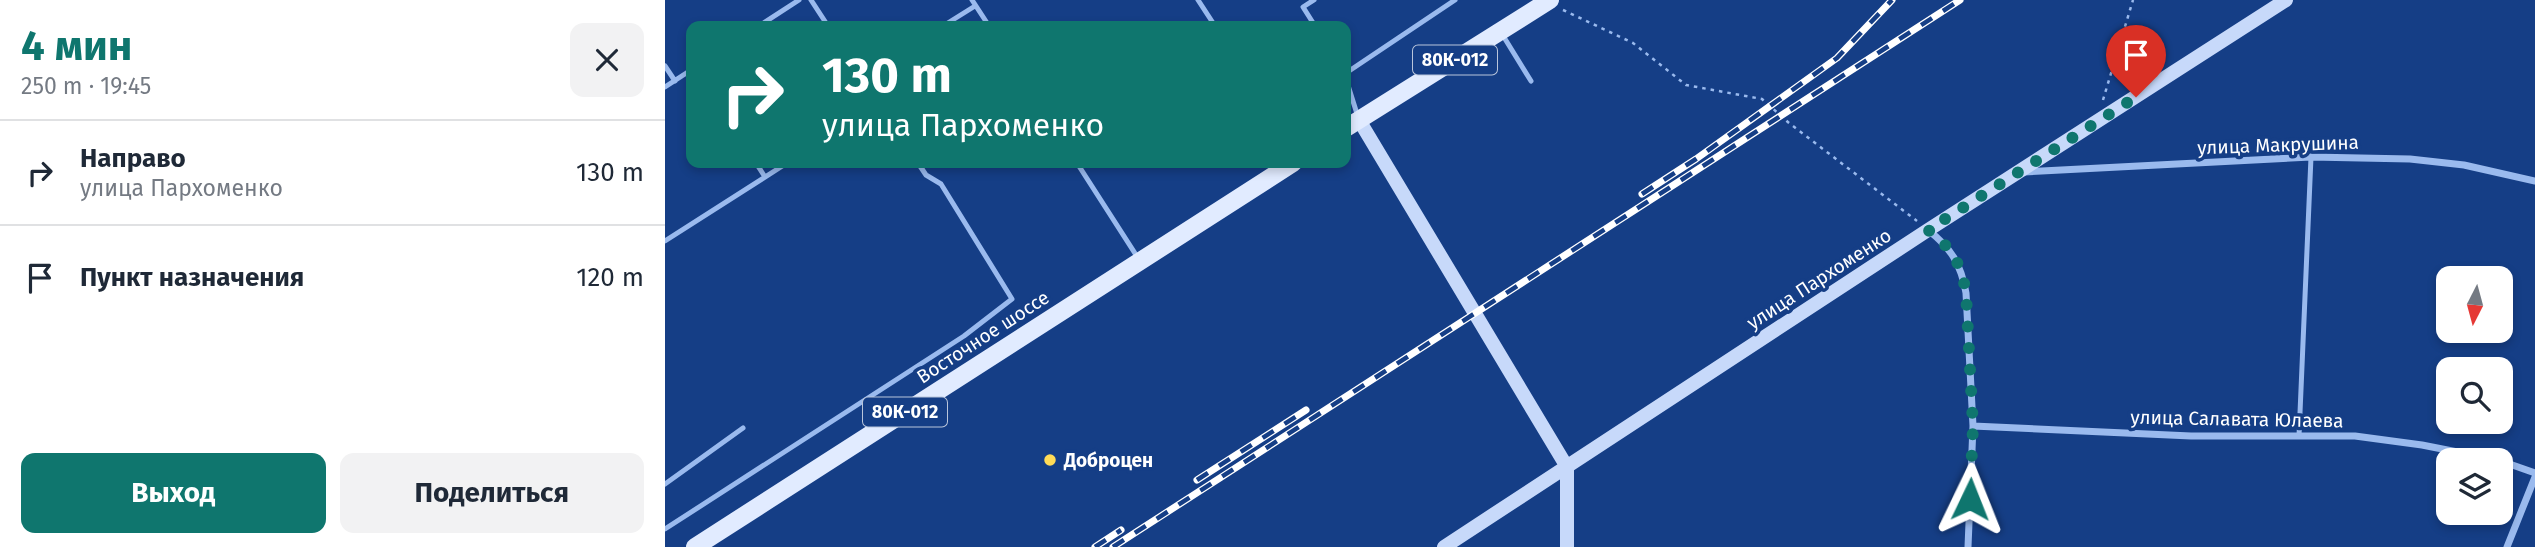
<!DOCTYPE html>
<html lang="ru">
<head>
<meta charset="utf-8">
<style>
  body { margin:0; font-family:"Fira Sans",sans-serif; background:#f2f2f3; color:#1f2937; height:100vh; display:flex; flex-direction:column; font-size:26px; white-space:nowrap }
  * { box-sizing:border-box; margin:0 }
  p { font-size:23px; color:#747a83 }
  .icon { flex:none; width:38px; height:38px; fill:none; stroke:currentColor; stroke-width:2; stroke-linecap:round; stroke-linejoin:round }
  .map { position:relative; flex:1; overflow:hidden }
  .drawer { display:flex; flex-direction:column; background:#fff; width:665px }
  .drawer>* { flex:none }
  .guide { position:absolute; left:21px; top:21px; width:665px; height:147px; border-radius:14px; box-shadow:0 4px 10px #0003; background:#0f766e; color:#fff; overflow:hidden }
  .needle { width:46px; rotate:186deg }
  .tools { position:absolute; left:1771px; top:266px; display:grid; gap:14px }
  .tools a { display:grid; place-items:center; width:77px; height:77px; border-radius:14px; background:#fff; box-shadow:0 4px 10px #0003; font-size:35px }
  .pin { position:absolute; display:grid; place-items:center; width:60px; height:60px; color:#fff; margin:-72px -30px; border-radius:50% 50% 50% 0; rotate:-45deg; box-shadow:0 0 7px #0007 }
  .pin .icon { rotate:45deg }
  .me { position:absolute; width:77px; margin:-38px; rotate:2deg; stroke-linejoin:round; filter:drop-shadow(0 0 5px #0008) }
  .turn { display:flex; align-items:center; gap:24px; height:147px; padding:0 21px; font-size:32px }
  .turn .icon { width:91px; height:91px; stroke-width:2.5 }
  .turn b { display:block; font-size:49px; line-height:60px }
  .round { display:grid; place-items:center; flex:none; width:74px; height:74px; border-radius:14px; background:#f2f2f3 }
  .summary { display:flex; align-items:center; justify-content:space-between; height:119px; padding:0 21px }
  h1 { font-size:42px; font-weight:700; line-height:52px; color:#0f766e }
  .button { display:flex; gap:14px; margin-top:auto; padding:14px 21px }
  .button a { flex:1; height:80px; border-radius:14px; background:#0f766e; color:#fff; font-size:28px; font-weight:700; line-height:80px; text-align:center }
  .button a+a { background:#f2f2f3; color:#1f2937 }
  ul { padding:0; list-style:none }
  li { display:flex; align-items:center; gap:21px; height:105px; padding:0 21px; border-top:2px solid #e0e1e3 }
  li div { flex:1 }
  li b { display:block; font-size:26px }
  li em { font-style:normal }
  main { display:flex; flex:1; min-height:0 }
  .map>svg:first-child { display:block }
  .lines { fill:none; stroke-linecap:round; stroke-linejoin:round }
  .path { stroke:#9abaee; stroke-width:2.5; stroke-dasharray:3.5 5; stroke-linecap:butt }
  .lane { stroke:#9abaee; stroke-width:5 }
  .street { stroke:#9abaee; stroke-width:7 }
  .secondary { stroke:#c7d9fa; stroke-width:14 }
  .primary { stroke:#e1ebff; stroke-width:18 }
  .rail-casing { stroke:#fff; stroke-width:7 }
  .rail { stroke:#153e86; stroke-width:4.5; stroke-dasharray:13; stroke-linecap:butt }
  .route { stroke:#0f766e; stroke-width:12; stroke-dasharray:0 21.6 }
  .poi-dot { fill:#ffdb57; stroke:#153e86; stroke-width:2.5 }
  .labels { text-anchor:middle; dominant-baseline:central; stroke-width:7; stroke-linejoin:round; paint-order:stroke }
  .shield { fill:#153e86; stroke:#b9c5db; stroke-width:2 }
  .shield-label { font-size:18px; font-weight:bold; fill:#fff }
  .street-label { font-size:19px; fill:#fff; stroke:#153e86 }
  .poi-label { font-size:19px; font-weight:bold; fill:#fff; stroke:#153e86; text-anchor:start }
</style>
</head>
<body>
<main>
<section class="drawer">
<div class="summary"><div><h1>4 мин</h1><p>250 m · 19:45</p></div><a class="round"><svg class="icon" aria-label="close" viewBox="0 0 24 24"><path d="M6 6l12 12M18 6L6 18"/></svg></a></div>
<ul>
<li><svg class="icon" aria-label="right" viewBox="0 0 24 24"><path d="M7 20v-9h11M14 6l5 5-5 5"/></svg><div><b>Направо</b><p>улица Пархоменко</p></div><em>130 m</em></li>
<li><svg class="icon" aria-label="arrive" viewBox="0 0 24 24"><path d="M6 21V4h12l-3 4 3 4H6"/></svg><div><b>Пункт назначения</b></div><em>120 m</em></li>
</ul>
<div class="button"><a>Выход</a><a>Поделиться</a></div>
</section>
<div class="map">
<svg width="1870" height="547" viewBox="0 0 1870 547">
  <rect width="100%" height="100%" fill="#153e86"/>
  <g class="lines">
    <path class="path" d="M898,10l70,33 53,42 76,14 27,24 128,98
      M1438,100l30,-100"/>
    <path class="lane" d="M146,0l17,26
      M307,0l17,26
      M533,0l17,26
      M649,0l-11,7 12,19
      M94,26l40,-26
      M278,26l32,-20
      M837,34l29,47
      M0,66l10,15
      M681,73l109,-73
      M681,79l12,38
      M0,87l26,-17
      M91,163l9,14
      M412,163l61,95
      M0,241l122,-78
      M1634,436l12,-279
      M0,484l78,-56
      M0,529l299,-193 48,-37 -71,-115 -15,-9 -8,-12"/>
    <path class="street" d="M1359,172l287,-15 99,2 54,6 71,16
      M1263,230c23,18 33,34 38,63l7,133 -5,121
      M1308,426l218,10h164l67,9 76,15
      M1836,461l34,12
      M1842,547l28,-70"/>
    <path class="secondary" d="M694,120l208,347v80
      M779,547l484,-317 358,-230"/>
    <path class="primary" d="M681,128l204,-128
      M30,547l598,-384"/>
    <g class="rail-casing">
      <path id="rail" d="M977,194l54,-35 141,-101 55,-58
        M532,480l109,-70
        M430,547l26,-17
        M448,547l847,-547"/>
    </g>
    <use href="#rail" class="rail"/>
  </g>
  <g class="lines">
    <path class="route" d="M1305,499l3,-73 -7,-133c-5,-30 -14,-45 -38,-63l208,-133"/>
  </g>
  <circle class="poi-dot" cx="385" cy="460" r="7"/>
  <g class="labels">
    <g class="shield">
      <rect x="748" y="45.5" width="84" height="29" rx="5"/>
      <rect x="198" y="397.5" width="84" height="29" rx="5"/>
    </g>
    <g class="shield-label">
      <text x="790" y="60">80К-012</text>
      <text x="240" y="412">80К-012</text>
    </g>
    <g class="street-label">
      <text transform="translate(1613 145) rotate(-2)">улица Макрушина</text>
      <text transform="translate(1154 279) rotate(-33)">улица Пархоменко</text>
      <text transform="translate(318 337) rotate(-33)">Восточное шоссе</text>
      <text transform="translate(1572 419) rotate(1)">улица Салавата Юлаева</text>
    </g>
    <g class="poi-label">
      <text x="399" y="460">Доброцен</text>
    </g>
  </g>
</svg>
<div class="tools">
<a><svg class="needle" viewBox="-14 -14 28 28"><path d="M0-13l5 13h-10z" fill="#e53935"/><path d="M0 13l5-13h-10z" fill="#747a83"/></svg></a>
<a><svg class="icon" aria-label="search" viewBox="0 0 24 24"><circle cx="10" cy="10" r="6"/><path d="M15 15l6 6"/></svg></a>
<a><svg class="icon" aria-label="layers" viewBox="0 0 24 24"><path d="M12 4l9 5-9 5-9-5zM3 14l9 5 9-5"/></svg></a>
</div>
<div class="pin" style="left:1471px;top:97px;background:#d93025"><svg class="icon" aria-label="arrive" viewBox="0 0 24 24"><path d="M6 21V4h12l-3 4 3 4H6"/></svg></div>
<svg class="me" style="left:1305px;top:499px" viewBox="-20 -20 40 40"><path d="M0-17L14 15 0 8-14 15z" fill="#0f766e" stroke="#fff" stroke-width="4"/></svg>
<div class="guide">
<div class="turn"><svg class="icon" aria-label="right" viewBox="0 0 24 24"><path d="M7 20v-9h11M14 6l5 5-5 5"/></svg><div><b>130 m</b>улица Пархоменко</div></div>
</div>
</div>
</main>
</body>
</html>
